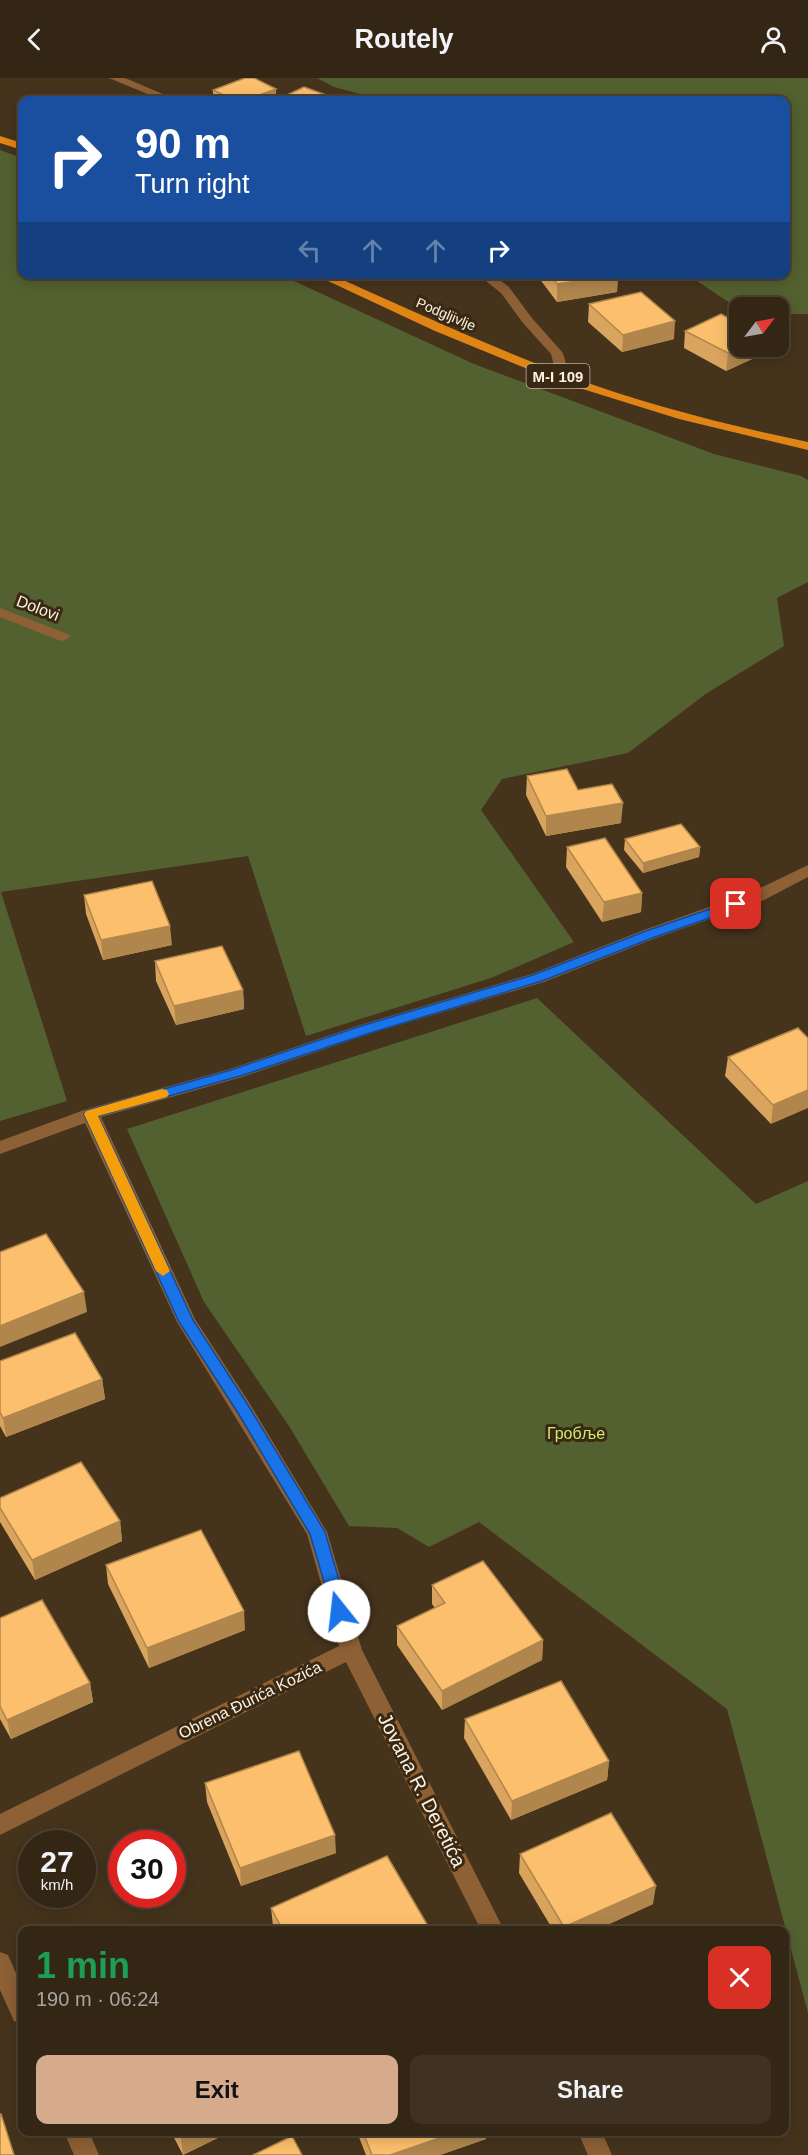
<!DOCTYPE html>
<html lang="en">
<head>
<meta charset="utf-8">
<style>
  body { margin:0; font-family:Arial,sans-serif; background:#3f3222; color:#f1f3f6; height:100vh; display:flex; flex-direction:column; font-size:22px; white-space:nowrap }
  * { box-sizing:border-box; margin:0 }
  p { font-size:20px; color:#a9a5a0 }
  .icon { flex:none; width:33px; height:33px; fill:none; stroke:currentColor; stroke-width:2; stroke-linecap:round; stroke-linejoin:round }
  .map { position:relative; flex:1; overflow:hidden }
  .drawer { position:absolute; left:18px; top:1848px; width:771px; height:210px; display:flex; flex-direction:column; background:#342615; border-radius:12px; box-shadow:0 3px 15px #0003,0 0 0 2px #4e4334 }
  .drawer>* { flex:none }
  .top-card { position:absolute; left:18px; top:18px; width:772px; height:183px; border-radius:12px; box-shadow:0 3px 15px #0003,0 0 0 2px #4e4334; background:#1a4fa0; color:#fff; overflow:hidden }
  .needle { width:39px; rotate:58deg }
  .controls { position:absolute; left:729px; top:219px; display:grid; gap:12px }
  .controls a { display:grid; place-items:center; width:60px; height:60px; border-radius:12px; background:#342615; box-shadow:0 3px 15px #0003,0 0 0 2px #4e4334; font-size:30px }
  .speed { position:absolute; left:18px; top:1752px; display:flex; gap:12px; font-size:30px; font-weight:700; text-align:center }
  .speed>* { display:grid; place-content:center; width:78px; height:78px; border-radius:50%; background:#342615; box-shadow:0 3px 15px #0003,0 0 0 2px #4e4334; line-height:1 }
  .speed small { font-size:15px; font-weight:400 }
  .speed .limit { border:9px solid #d22; background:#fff; color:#111 }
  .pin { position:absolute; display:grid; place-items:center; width:51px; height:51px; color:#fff; margin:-26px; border-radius:12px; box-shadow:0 3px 9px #0006 }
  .me { position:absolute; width:66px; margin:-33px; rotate:344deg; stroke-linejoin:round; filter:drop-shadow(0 0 4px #0008) }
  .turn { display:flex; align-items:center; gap:21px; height:126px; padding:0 18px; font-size:27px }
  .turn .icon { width:78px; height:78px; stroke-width:2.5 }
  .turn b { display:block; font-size:42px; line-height:51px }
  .lanes { display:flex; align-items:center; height:57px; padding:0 18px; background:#0003; justify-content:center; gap:30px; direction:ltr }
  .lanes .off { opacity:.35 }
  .round { display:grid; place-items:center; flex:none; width:63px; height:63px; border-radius:12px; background:#3f3222 }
  .summary { display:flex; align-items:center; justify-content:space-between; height:102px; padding:0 18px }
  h1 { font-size:36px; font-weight:600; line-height:45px; color:#1e9e55 }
  .button { display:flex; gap:12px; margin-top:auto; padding:12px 18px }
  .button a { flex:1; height:69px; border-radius:12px; background:#d6ab8b; color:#111; font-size:24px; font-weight:600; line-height:69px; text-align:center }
  .button a+a { background:#3f3222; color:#f1f3f6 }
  header { display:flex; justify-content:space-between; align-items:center; height:78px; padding:0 18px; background:#342615; font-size:27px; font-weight:600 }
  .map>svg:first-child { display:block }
  .green { fill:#536130 }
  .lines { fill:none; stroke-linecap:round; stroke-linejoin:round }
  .minor { fill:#8d6036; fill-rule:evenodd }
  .major { fill:#e08416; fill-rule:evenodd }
  .wall { fill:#d9a45e }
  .shaded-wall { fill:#b0864c }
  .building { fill:#fcbf6d; stroke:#b0864c; stroke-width:1.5 }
  .route { fill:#1a73e8; stroke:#114b97; stroke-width:1.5 }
  .slow { fill:#f59e0b }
  .labels { text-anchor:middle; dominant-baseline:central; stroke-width:6; stroke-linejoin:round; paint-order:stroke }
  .far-street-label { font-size:14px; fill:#fcf1e3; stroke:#3a2912 }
  .shield { fill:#3a2912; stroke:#c2b5a4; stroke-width:1.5 }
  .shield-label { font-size:15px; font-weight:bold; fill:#fcf1e3 }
  .street-label { font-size:16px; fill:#fcf1e3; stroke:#3a2912 }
  .park-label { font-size:16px; fill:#cbeb72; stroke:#3a2912 }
  .near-street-label { font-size:20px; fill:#fcf1e3; stroke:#3a2912 }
</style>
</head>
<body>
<header><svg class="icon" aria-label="back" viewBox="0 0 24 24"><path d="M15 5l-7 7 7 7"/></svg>Routely<svg class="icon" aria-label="person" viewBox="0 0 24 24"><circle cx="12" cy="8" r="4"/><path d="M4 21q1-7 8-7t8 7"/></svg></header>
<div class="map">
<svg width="808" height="2077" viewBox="0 0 808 2077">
  <rect width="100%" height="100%" fill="#45331c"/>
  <path class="green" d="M317,0h491v236h-29l-1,-6h-38l-1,1 -51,-34 98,-1v-174h-404l-48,-13z
    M0,72l22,8v116l259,1 193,89 240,90 87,22 7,4v102l-31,16 7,48 -77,47 -79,60 -126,26 -21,31 93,132 -83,36 -185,58 -58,-180 -247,36 66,209 -67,20z
    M537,920l219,206 52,-23v832l-81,-304 -248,-187 -50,25 -32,-19 -48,-2 -60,-100 -85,-124 -77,-173z"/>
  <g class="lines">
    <path class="minor" d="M109,0h16l52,22h-15z
      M477,196h15l17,13 22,30 32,36 7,25 -2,3h-10l-7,-27 -28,-31 -22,-30z
      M0,530l68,26 2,3 -7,4 -5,-1 -58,-23z
      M808,787v12l-44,23 -108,38 -112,44 -172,51 -130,44 -141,40 94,202 55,85 77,128 35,118 142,280h-23l-135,-268 -346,173v-21l339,-168 -32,-112 -130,-212 -92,-199 -85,31v-13l84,-31 146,-41 130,-44 172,-51 112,-44 108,-38z
      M0,1874l8,3 14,32v37l-8,-3 -14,-31z
      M64,2054h25l10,23h-25z
      M578,2054h24l10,23h-24z"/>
    <path class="major" d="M0,58l22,7v7l-22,-7z
      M313,196h17c78,35 156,71 236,101 78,29 160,50 242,67v8l-129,-31 -122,-38 -122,-50z"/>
  </g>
  <path class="wall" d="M213,12l63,8 -7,2h-53l-3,-1z
    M536,196h82l-1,18 -60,10z
    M589,226l85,35 -52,13 -34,-30z
    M685,253l78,23 -37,17 -42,-23z
    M527,698l51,14 43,33 -75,13 -20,-41z
    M625,761l75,8 -1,10 -56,16 -19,-23z
    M567,769l75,46 -1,19 -39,10 -36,-55z
    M84,817l88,50 -69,15 -17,-46z
    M155,883l88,29 1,19 -68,16 -20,-44z
    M798,950l-27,96 -46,-48 3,-19z
    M0,1283l102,18 3,20 -99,38 -6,-11z
    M0,1420l120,23 2,20 -87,39 -35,-58z
    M106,1487l139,65 -96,38 -41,-84z
    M432,1507l111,55 -1,20 -100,50 -45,-65v-19l38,-18 -3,-4z
    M0,1540l90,65 3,19 -82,37 -11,-20z
    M465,1641l144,42 -2,19 -96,40 -47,-82z
    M205,1705l131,70 -95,33 -34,-84z
    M520,1776l133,50 -57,26h-43l-34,-57z
    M271,1830l157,18v4h-153l-2,-4z
    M171,2054h59l-47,23z
    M357,2054h129v7l-46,16h-74z"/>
  <path class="shaded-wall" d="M276,11v9l-7,2h-24z
    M618,197l-1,17 -60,10v-18z
    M675,243l-1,18 -52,13 1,-17z
    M743,268h20v8l-37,17 2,-18z
    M623,725l-2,20 -75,13v-20z
    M700,769l-1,10 -56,16v-10z
    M642,815l-1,19 -39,10 2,-20z
    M170,848l2,19 -69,15 -2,-20z
    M243,912l1,19 -68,16 -2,-19z
    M808,1012v18l-37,16 2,-19z
    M84,1214l3,20 -87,35v-21z
    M102,1301l3,20 -99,38 -3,-19z
    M120,1443l2,20 -87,39 -3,-20z
    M244,1533l1,19 -96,38 -2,-20z
    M543,1562l-1,20 -100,50v-19z
    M90,1605l3,19 -82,37 -4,-19z
    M609,1683l-2,19 -96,40 1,-19z
    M335,1757l1,18 -95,33 -1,-18z
    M656,1808l-3,18 -57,26h-32v-3z
    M428,1848v4h-9z
    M193,2054h37l-47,23 -2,-17z
    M457,2054h29v7l-46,16h-50z"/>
  <path class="building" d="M245,0h9l22,11 -31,11h-11l-21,-10z
    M304,9l36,13h-64z
    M550,196h68v1l-61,9z
    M641,214l34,29 -52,14 -34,-31z
    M721,236l19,10v22h3l-15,7 -43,-22z
    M567,691l11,21 34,-6 11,19 -77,13 -19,-40z
    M681,746l19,23 -57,16 -18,-24z
    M605,760l37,55 -38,9 -37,-55z
    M152,803l18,45 -69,14 -17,-45z
    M222,868l21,44 -69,16 -19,-45z
    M798,950l10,10v52l-35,15 -45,-48z
    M46,1156l38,58 -84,34v-74z
    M75,1255l27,46 -99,39 -3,-6v-51z
    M81,1384l39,59 -88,39 -32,-52v-10z
    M201,1452l43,81 -97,37 -41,-83z
    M483,1483l60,79 -101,51 -45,-65 48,-23 -13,-18z
    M42,1522l48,83 -83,37 -7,-14v-88z
    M561,1603l48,80 -97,40 -47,-82z
    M299,1673l36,84 -95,33 -35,-85z
    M611,1735l45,73 -92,41 -44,-73z
    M387,1778l41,70 -9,4h-136l-12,-22z
    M0,2036h1l13,41h-14z
    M178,2054h15l-12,6z
    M363,2054h94l-67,23h-18z
    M292,2058l10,19h-49z"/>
  <path class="route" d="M736,822l5,1 2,3 -2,3 -86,30 -113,44 -172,52 -130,43 -142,40 95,204 55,85 77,127 23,79 -3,5 -6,2 -5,-2 -24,-82 -72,-121 -59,-91 -95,-208 2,-3 145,-41 130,-44 172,-51 113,-44z"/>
  <path class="slow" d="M162,1011l5,1 2,4 -2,3 -69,19 72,155 -7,5 -7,-5 -72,-157 2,-3z"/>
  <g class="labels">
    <g class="far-street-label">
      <text transform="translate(446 236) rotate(23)">Podgljivlje</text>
    </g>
    <rect class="shield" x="526.5" y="286" width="63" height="24" rx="4.5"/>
    <g class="shield-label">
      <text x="558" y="298">M-I 109</text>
    </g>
    <g class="street-label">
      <text transform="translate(38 530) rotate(21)">Dolovi</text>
      <text transform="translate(250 1622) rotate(-26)">Obrena Đurića Kozića</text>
    </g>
    <g class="park-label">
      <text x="576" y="1355">Гробље</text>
    </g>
    <g class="near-street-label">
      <text transform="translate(422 1712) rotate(63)">Jovana R. Deretića</text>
    </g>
  </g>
</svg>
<div class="controls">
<a><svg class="needle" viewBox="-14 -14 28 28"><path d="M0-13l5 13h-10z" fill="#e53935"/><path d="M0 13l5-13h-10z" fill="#a9a5a0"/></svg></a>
</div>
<div class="speed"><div>27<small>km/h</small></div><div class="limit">30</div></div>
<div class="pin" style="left:736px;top:826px;background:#d93025"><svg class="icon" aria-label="arrive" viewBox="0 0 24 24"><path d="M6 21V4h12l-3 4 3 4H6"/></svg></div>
<svg class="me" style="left:339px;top:1533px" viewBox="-20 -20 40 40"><circle r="19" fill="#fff"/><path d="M0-13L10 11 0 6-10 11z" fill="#1a73e8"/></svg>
<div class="top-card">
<div class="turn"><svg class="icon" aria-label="right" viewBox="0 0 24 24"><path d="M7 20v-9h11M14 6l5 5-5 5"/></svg><div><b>90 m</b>Turn right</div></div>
<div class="lanes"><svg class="icon off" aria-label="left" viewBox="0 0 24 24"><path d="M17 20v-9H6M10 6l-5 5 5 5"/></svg><svg class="icon off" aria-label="ahead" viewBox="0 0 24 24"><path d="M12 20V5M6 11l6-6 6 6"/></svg><svg class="icon off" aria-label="ahead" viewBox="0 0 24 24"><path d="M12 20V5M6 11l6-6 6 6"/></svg><svg class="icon" aria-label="right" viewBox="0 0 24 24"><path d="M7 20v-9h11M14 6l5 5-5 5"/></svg></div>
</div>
<section class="drawer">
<div class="summary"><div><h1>1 min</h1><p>190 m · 06:24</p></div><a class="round" style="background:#d93025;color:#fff"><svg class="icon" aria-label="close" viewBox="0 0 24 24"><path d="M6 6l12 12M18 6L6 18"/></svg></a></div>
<div class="button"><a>Exit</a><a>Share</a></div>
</section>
</div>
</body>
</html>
